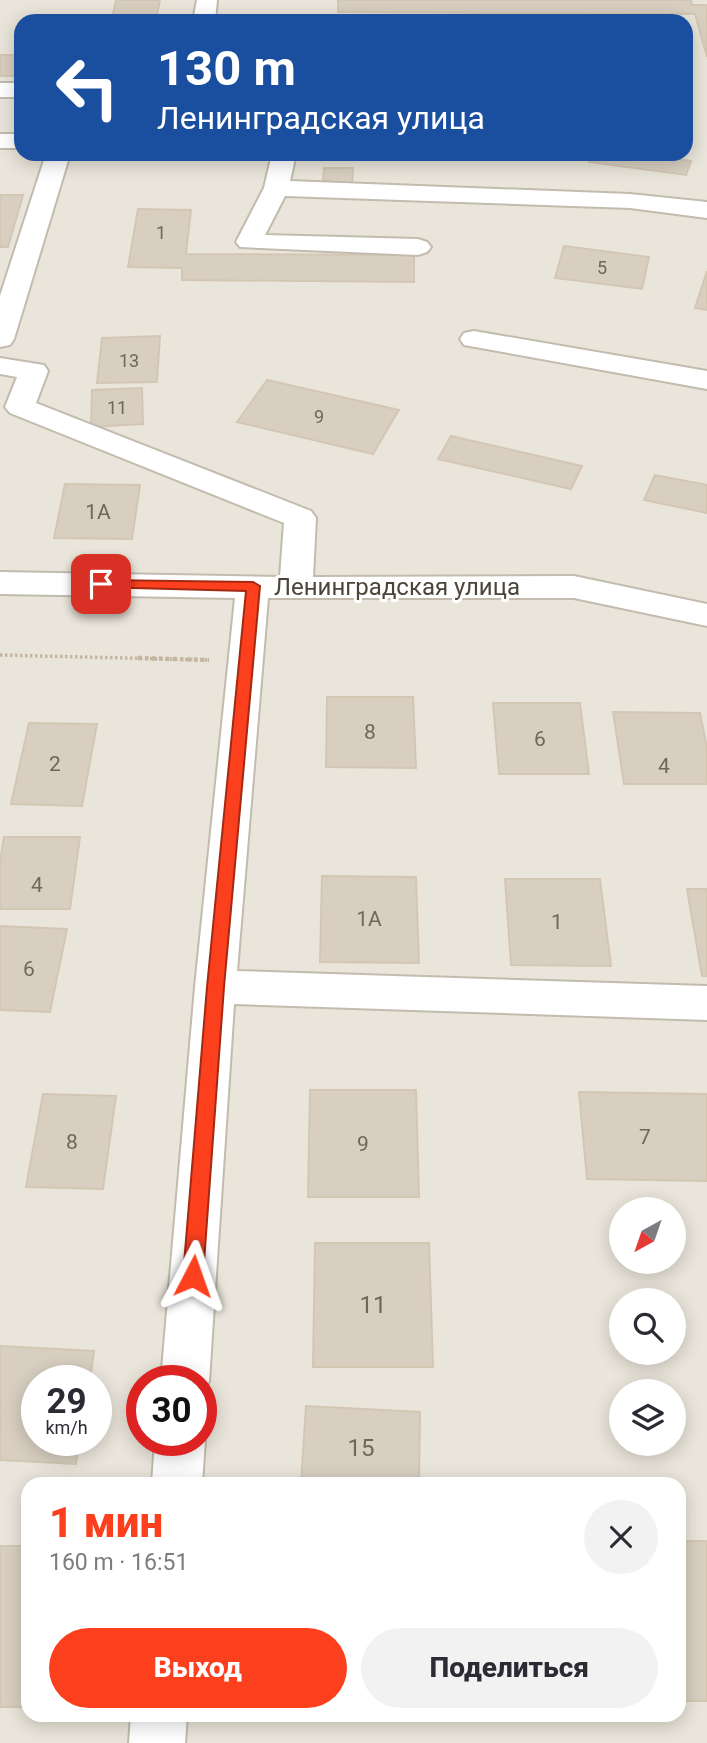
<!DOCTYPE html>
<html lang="ru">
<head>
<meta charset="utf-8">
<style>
  body { margin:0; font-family:Roboto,sans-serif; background:#f2f2f3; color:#2b2b33; height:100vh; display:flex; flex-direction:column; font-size:26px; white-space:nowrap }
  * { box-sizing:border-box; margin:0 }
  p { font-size:23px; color:#7c7c81 }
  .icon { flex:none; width:38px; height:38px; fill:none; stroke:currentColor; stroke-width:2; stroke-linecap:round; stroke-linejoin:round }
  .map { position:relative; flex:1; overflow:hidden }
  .sheet { position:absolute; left:21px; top:1477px; width:665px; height:245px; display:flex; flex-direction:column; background:#fff; border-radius:21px; box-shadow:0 4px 18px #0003 }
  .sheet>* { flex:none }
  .top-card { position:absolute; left:14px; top:14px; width:679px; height:147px; border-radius:21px; box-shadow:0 4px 18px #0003; background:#1a4fa0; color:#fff; overflow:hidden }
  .needle { width:46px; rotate:220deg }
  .fabs { position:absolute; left:609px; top:1197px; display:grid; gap:14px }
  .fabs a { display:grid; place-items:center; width:77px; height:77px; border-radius:50%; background:#fff; box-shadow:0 4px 18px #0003; font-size:35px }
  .speed { position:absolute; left:21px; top:1365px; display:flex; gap:14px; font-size:35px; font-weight:700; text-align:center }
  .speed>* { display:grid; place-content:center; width:91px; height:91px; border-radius:50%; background:#fff; box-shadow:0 4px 18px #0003; line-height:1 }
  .speed small { font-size:18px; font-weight:400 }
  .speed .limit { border:10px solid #d22; background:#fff; color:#111 }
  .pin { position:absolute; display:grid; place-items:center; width:60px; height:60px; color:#fff; margin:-30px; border-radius:14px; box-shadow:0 4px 10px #0006 }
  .me { position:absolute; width:77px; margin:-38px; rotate:4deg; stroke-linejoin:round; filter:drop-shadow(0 0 5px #0008) }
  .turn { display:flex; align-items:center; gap:24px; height:147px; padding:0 28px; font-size:32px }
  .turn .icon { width:91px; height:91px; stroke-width:2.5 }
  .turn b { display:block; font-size:49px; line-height:60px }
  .round { display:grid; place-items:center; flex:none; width:74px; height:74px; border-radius:37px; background:#f2f2f3 }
  .summary { display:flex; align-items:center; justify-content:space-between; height:119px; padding:0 28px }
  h1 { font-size:42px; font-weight:800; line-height:52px; color:#fc3f1d }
  .primary-button { display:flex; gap:14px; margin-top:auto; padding:14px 28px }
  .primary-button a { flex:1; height:80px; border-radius:42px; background:#fc3f1d; color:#fff; font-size:28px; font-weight:800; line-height:80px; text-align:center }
  .primary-button a+a { background:#f2f2f3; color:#2b2b33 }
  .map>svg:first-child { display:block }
  .residential { fill:#eae5da; fill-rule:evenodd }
  .building { fill:#d8cfc1; stroke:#d3c7b4; stroke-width:2 }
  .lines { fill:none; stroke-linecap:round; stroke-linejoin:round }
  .minor-casing { stroke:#c2bbae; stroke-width:4 }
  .path-far1 { stroke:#c4b79f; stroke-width:3.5; stroke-dasharray:2.5 2.5; stroke-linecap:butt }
  .path { stroke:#c4b79f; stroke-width:4.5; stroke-dasharray:3.5 3.5; stroke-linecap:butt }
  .minor { fill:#fff; fill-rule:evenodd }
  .route { fill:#fc3f1d; stroke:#a42913; stroke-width:2 }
  .labels { text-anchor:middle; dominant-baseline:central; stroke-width:6; stroke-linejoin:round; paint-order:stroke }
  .far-number-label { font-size:18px; fill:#6e675b }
  .number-label { font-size:21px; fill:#6e675b }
  .street-label { font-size:24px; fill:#4b4439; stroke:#fff }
  .near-number-label { font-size:24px; fill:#6e675b }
</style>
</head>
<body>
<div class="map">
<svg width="707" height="1743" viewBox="0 0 707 1743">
  <rect width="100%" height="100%" fill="#f6f3ec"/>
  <path class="residential" d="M0,0h707v1743h-707zM21,21h665v133h-665zM621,1209h53v53h-53zM621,1300h53v53h-53zM37,1381h59v59h-59zM142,1381h59v59h-59zM621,1391h53v53h-53zM28,1484h651v231h-651z"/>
  <path class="building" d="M116,0h44l-4,19 -44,-1z
    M338,0h353l1,5h15v52l-12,-43 -357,-2z
    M0,55h21v21h-21z
    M592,154h49l50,7 -5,14 -97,-13z
    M324,168h29l-1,18 -29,-6z
    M0,195h23l-15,52h-8z
    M138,209l53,1 -5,44 228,1v27l-232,-2v-12l-54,-1z
    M564,246l85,11 -7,32 -87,-11z
    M707,271v39l-12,-2z
    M160,336l-3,46 -60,1 5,-45z
    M267,380l132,30 -26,44 -136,-32z
    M142,388l1,36 -52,3 1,-37z
    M451,436l131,30 -11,23 -133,-30z
    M655,475l52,10v28l-63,-13z
    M65,484l75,1 -8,54 -78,-1z
    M327,697h86l3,71 -90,-1z
    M493,703h87l9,71h-90z
    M613,712l87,1 7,35v36h-83z
    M29,723l68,1 -15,82 -71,-2z
    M4,837h76l-10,72h-70v-48z
    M322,876l94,1 3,86 -99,-1z
    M505,879h95l11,87 -100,-1z
    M687,889h20v87h-5z
    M0,926l67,3 -17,83 -50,-2z
    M310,1090h106l3,107h-111z
    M579,1092l128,2v87l-120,-2z
    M43,1094l73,2 -13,93 -77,-2z
    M315,1243h114l4,124h-120z
    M0,1346l94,5 -4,30h-53v59h43l-4,24 -76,-4z
    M306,1406l114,6 -1,72h-118z
    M679,1541h28v160h-28z
    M0,1546h28v161h-28z"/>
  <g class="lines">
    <g class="minor-casing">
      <path id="minor" d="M197,0h20l-2,21h-22z
        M0,83h21v14h-21z
        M0,134h21v14h-21z
        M46,154h24l-56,185 -4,6 -10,2v-51z
        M272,154h24l-6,27 340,13 77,8v16l-77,-10 -345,-12 -20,39 153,4 9,3 4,5 -4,5 -9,3 -178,-8 -4,-5 28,-54z
        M474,331l233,40v18l-243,-44 -4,-6 4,-6z
        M0,358l44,7 4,6 -12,32 275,108 5,7 -3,59 261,-1 133,28v22l-133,-28h-306l-31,373 470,15v34l-473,-16 -25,377 -8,17v-17h-40l34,-394 40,-389 -235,-4v-22l280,5 4,-54 -274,-110 -5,-6 12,-30 -17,-3z
        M201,1431l4,9 -3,44h-50l3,-44h46z
        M131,1715h56l-2,28h-56z"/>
    </g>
    <path class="path-far1" d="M0,655l209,5"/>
    <path class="path" d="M138,658l71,2"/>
    <use href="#minor" class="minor"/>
  </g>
  <path class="route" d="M101,580l152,2 7,4 -36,401 -21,289 -3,6 -7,3 -7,-3 -3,-6 24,-289 39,-396 -150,-4v-6z"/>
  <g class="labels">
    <g class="far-number-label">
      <text x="161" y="232">1</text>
      <text x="602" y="267">5</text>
      <text x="129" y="360">13</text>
      <text x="117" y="407">11</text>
      <text x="319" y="416">9</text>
    </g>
    <g class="number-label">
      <text x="98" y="512">1А</text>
      <text x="370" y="732">8</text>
      <text x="540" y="739">6</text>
      <text x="55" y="764">2</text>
      <text x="664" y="766">4</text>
      <text x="37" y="885">4</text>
      <text x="369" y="919">1А</text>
      <text x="557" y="922">1</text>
      <text x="29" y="969">6</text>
      <text x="645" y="1137">7</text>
      <text x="72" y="1142">8</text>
      <text x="363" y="1144">9</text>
    </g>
    <g class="street-label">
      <text x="397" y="587">Ленинградская улица</text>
    </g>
    <g class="near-number-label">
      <text x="373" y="1305">11</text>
      <text x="361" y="1448">15</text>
    </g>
  </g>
</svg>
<div class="fabs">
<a><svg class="needle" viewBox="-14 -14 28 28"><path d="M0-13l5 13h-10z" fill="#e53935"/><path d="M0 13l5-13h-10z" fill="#7c7c81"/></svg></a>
<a><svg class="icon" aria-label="search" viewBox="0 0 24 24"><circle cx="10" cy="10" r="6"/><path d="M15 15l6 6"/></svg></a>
<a><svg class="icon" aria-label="layers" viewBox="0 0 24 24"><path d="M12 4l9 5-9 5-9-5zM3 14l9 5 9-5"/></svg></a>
</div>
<div class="speed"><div>29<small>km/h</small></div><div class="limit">30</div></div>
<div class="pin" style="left:101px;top:584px;background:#d93025"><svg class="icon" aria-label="arrive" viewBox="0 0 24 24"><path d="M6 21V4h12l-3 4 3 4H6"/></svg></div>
<svg class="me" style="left:193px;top:1276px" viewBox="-20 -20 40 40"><path d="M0-17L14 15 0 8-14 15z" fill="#fc3f1d" stroke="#fff" stroke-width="4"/></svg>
<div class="top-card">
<div class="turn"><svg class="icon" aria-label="left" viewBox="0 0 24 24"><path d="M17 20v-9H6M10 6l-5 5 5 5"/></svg><div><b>130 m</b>Ленинградская улица</div></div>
</div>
<section class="sheet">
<div class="summary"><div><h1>1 мин</h1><p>160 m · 16:51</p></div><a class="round"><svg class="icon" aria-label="close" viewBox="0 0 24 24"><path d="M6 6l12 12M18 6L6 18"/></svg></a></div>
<div class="primary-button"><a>Выход</a><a>Поделиться</a></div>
</section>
</div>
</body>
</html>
